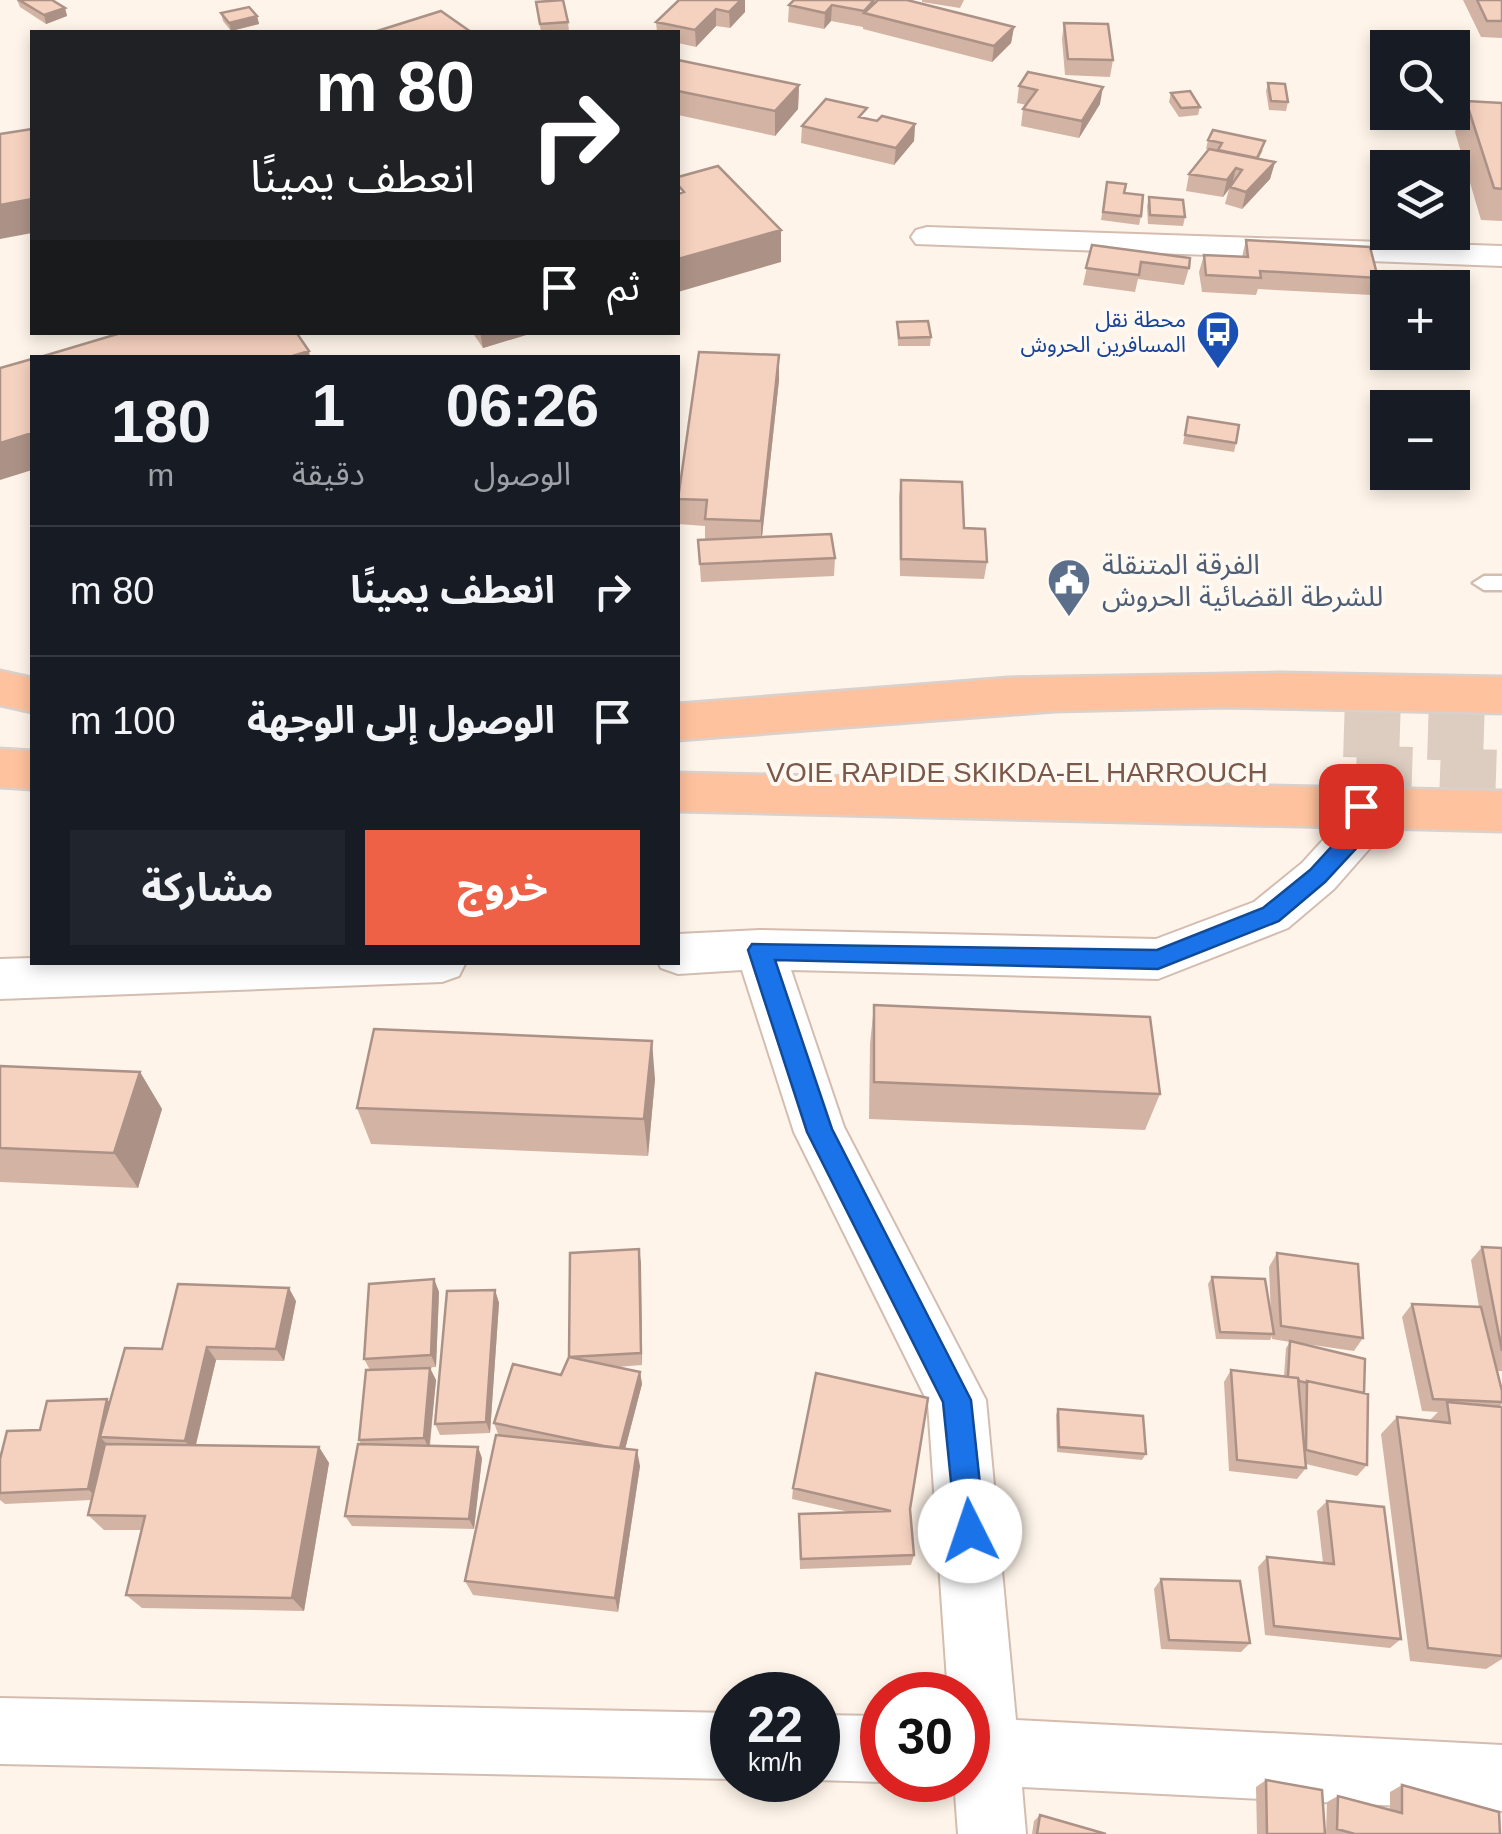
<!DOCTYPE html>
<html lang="ar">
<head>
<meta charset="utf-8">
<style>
  body { margin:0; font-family:Arial,"Noto Sans Arabic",sans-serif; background:#20242c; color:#f1f3f6; direction:rtl; height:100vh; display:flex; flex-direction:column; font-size:38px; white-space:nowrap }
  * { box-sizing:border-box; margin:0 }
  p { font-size:32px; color:#9ea1a6 }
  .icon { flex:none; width:55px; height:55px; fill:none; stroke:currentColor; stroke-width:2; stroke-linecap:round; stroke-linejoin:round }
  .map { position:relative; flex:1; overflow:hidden; direction:ltr }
  .panel { position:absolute; left:30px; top:355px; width:650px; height:610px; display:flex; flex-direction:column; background:#171b24; border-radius:0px; box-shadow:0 5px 15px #0003; direction:rtl }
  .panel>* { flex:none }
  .hud { position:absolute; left:30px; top:30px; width:650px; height:305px; border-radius:0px; box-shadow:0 5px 15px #0003; direction:rtl; background:#202124; color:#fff; overflow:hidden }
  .fabs { position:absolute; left:1370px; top:30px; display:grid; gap:20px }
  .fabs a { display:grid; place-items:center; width:100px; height:100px; border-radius:0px; background:#171b24; box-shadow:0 5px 15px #0003; font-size:50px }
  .speed { position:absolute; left:710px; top:1672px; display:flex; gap:20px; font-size:50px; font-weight:700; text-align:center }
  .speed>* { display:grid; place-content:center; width:130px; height:130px; border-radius:50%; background:#171b24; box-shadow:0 5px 15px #0003; line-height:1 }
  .speed small { font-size:25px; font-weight:400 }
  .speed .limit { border:15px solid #d22; background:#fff; color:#111 }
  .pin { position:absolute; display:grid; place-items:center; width:85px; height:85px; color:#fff; margin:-42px; border-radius:20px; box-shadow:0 5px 15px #0006 }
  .me { position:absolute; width:110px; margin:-55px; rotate:356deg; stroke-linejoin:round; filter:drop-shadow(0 0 8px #0008) }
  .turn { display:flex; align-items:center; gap:35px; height:210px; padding:0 40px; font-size:45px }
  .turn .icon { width:130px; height:130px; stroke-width:2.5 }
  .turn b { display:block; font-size:70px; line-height:85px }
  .then { display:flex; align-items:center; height:95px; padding:0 40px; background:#0003; gap:20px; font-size:38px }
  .eta { display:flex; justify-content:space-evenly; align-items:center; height:170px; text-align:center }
  .eta b { font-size:60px; font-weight:700; line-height:70px }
  .primary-button { display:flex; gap:20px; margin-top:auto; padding:20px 40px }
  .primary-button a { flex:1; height:115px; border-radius:0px; background:#ef6147; color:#fff; font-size:40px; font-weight:700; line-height:115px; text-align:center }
  .primary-button a+a { background:#20242c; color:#f1f3f6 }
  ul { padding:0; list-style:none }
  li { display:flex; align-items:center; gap:30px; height:130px; padding:0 40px; border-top:2px solid #363941 }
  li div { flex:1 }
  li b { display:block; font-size:38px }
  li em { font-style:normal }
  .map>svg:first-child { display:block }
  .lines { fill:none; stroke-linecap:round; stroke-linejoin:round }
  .trunk-tunnel { stroke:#ddcdc1; stroke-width:56; stroke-dasharray:56 28; stroke-linecap:butt }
  .service-casing { stroke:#d4bdb0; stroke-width:5 }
  .minor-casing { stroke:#d4bdb0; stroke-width:4 }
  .trunk-casing { stroke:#dad0cc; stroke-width:5 }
  .service { fill:#fff; fill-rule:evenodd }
  .minor { fill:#fff; fill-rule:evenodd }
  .trunk { fill:#fec29e; fill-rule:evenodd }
  .wall { fill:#d3b4a4 }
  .shaded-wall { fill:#ac9286 }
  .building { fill:#f5d1bf; stroke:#ac9286; stroke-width:2.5 }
  .route { fill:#1a73e8; stroke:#114b97; stroke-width:2.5 }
  .labels { text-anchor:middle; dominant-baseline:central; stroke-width:8; stroke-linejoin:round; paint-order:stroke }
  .far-transit-label { font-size:22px; fill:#164399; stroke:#fff9f1; text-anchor:end }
  .service-label { font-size:28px; fill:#4e5e75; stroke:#fff9f1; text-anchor:start }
  .street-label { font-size:28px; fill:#7b584a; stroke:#fff9f1 }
</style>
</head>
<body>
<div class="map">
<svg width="1502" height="1834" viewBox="0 0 1502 1834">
  <rect width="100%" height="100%" fill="#fef4e9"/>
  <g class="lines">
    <path class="trunk-tunnel" d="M1344,729l158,5
      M1356,773l146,5"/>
    <g class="service-casing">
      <path id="service" d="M1502,576v14h-18l-11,-7 11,-7z"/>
    </g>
    <g class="minor-casing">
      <path id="minor" d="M927,227l575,19v20l-586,-22 -5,-7 5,-7z
        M1361,789l16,5 7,12 -14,42 -36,41 -46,39 -130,51 -367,-9 53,157 142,273 30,320 486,25v66l-480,-24 4,47h-68l-4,-54h14v-85h-20l-20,-292 -134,-271 -52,-162 -64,4 -17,-6 -3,-6h20v-28l82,-4 396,9 98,-37 48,-39 31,-34 12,-35z
        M32,958v4h434l-7,14 -17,6 -442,17v-40z
        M0,1698l732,15v66l-732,-15z
        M818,1715l64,1v64h5l-5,2 -66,-2z"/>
    </g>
    <g class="trunk-casing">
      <path id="trunk" d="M0,671l32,7v34l-32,-7z
        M1279,673l223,4v36l-279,-6 -168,4 -377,29v-36l330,-26z
        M0,749l32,2v38l-32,-2z
        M678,773l824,18v40l-824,-20z"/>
    </g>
    <use href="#service" class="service"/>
    <use href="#minor" class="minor"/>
    <use href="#trunk" class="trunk"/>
  </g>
  <path class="wall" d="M17,0h35l13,8 2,8 -21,8 -26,-17z
    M679,0h66v12l-15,16 -14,-2 -20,21 -18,-4v-11h-21l-1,-10z
    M794,0l220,27 -3,16 -19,19 -129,-33v-2l-32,-6 -7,8 -36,-7 1,-17z
    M922,0h42l-4,8 -38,-6z
    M1463,0h39v38l-21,-1z
    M536,2l32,20 1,9 -28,1z
    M221,13l36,3 2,8 -28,7 -8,-10z
    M1064,23l49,37 -3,17 -45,-2 -3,-36z
    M678,60l121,25 -1,24 -23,27 -97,-21z
    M1268,83l20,19 -2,9 -17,-1 -3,-19z
    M1019,86l81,18 -21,34 -58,-12 2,-17 4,-4 -10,-2z
    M1171,93l29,14 -2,8 -19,2 -10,-15z
    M1466,101l36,2v118l-21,-1 -26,-88z
    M866,119l49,5 -1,17 -20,24 -93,-22 1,-17z
    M1208,140l55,10 -4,8 16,4 -5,17 -28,30 -17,-5 4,-15 -6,8 -37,-6 3,-17 19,-25h-2z
    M1107,182l17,11 17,23 -2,9 -38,-5z
    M1149,197l36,20 -2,9 -35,-2 -1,-18z
    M1246,240l132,38 -6,17 -114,-6 -2,6 -54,-3 -3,-20 5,-17 38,2z
    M1092,245l97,23 -5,17 -46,-6 -3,13 -52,-7z
    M897,322l34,15 -1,9h-32z
    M472,332h64l-53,16z
    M779,355v25l-17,157 73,21 -1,18 -133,6 -3,-42 7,-1v-13l-27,-2v-27z
    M1188,417l48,26 -2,9 -51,-8z
    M901,480l63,48 23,34 -3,17 -84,-3 -1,-79z
    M874,1005l286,89 -15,36 -276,-11 1,-75z
    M0,1066l140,6 22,37 -24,79 -138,-6z
    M655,1079l-7,77 -277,-12 -14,-36z
    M1482,1247l20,1v123h-5l5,20v13l-3,3h3v252l-16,10 -76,-8 -29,-227 16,-17 34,4v-2l7,-7 -16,-1 -20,-94 10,-13 67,3 -8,-47z
    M1277,1253l86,85 -9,13 -62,-9 72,51 3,72 -10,11 -51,-12v4l-9,11 -68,-8 -5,-89 7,-12 53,6 2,-28 4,-6 -18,-3v-3l-2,4 -54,-1 -8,-55 4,-7 59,40 -2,-50z
    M641,1263l1,102 -25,2 23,5 2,12 -17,65 15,17 -22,146 -145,-17 -8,-14 33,-147 -4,-11 67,-48z
    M434,1279l5,13 -3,75 -15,1h9l6,12 -6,66 52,12 -8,71 -122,-3 -7,-10 16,-72 -2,-4 11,-70 -6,-11z
    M495,1290l4,13 -9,130 -50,2 -5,-11z
    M296,1301l-12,60 -68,-1 -20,85 123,2 10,16 -25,148 -162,-3 -16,-13 15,-65h-37l-16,-15 3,-15 -86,4 -5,-4v-41l40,-29 70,-27 52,-54z
    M1058,1409l88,45 -4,6 -85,-8 -1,-37z
    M793,1488l117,21 4,46 -3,10 -111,4 -1,-55 50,-2 -57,-13z
    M1327,1501l74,138 -11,9 -125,-13 -7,-68 9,-10 56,6 -6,-52z
    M1161,1579l89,64 -9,9 -80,-3 -7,-60z
    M1266,1780l59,54h-68l-1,-47z
    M1402,1785l98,49h-174l1,-32 11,-6 52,14v-18z
    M1040,1815l66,19h-74l2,-13z"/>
  <path class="shaded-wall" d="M741,0h4v12l-15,16 -1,-16z
    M832,5l-1,16 -7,8 1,-16z
    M65,8l2,8 -21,8 -2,-9z
    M716,9v17l-20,21 -1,-17z
    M257,16l2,8 -28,7 -2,-8z
    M1014,27l-3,16 -19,19 2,-16z
    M799,85l-1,24 -23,27v-25z
    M1103,87l-3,17 -21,34 3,-17z
    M915,124l-1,17 -20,24 2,-17z
    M1275,162l-5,17 -28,30 4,-17z
    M1236,168l-4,17 -9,12 4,-17z
    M32,199v34l-32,6v-34z
    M781,230v32l-103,30v-33z
    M480,332h56l-53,16z
    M309,351l1,7h-24z
    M779,355v25l-18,166v-25z
    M32,433v37l-32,10v-37z
    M652,1041l3,38 -7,77 -4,-37z
    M140,1072l22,37 -24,79 -24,-35z
    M639,1249l2,14 1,102 -1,-12z
    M434,1279l5,13 -3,75 -5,-12z
    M289,1288l7,13 -12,60 -8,-12z
    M495,1290l4,13 -9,130 -4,-11z
    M207,1347l9,13 -22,92 -9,-11z
    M430,1368l6,12 -7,69 -5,-11z
    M640,1372l2,12 -20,77 -2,-11z
    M107,1399l10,12 -17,26 10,10 -11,53 -11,-11z
    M319,1447l10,16 -25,148 -12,-13z
    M478,1447l4,11 -8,71 -5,-10z
    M637,1450l3,16 -22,146 -3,-14z"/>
  <path class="building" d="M19,0h33l13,8 -21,7z
    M563,0l5,22 -28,2 -4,-22z
    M679,0h62l-12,12 -13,-3 -21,21 -39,-8z
    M794,0h80l-10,11 -32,-6 -7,8 -36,-8z
    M878,0h29l107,27 -20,19 -130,-33z
    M1477,0h25v21h-15z
    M249,7l8,9 -28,7 -8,-10z
    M441,11l30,21h-97z
    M1064,23l44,1 5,36 -45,-1z
    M678,60l121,25 -24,26 -97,-20z
    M1028,72l75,15 -21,34 -59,-12 14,-19 -18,-4z
    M1268,83l17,1 3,18 -17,-1z
    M1190,91l10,16 -19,1 -10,-15z
    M826,99l41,9 -8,9 18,4 5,-5 33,8 -19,24 -94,-22z
    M1466,101l36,2v86l-8,-1z
    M32,129v70l-32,6v-71z
    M1213,130l52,11 -8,17 -39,-8 4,-7 -14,-3z
    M1209,149l66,13 -29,30 -16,-5 12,-17 -6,-2 -9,12 -38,-6z
    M718,166l63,64 -103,29v-65l6,-2 -6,-7v-8z
    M1107,182l19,2 -2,9 19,2 -2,21 -38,-4z
    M1149,197l34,3 2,17 -35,-2z
    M1246,240l124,7 8,31 -118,-7 1,7 -55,-3 -2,-20 44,2z
    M1092,245l98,13 -1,10 -48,-6 -2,13 -53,-7z
    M928,321l3,16 -32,1 -2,-16z
    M124,332h172l13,19 -23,7h-249z
    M699,352l80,3 -18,166 -56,-2 2,-19 -29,-1z
    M32,359v74l-32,10v-75z
    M1188,417l51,8 -3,18 -51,-8z
    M901,480l61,2 2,46 21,1 2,33 -86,-3z
    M831,534l4,24 -135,6 -2,-24z
    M874,1005l276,12 10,77 -286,-12z
    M374,1029l278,12 -8,78 -287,-11z
    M0,1066l140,6 -26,81 -114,-5z
    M1482,1247l20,1v103z
    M639,1249l2,104 -72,4 71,15 -20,76 -16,-2 -110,-23 19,-59 48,11 8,-18 1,-104z
    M1277,1253l81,11 5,74 -82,-12z
    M1212,1277l53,2 9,55 -54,-2z
    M434,1279l-3,76 -67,4 5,-75z
    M178,1284l111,4 -13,61 -69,-2 -22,94 -85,-4 25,-89 37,1z
    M495,1290l-9,132 -51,2 12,-133z
    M1412,1304l69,3 21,84v11l-69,-3z
    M1290,1341l75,18 -1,34 -57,-12v2l-8,-2 -1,-3 -10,-1z
    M430,1368l-6,70 -65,2 7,-70z
    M1231,1370l67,8 8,90 -69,-8z
    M816,1373l112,25 -18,111 4,46 -113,4 -2,-45 92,-3 -98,-23z
    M1307,1381l61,13 -1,71 -61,-15z
    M107,1399l-19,90 -88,4v-34l7,-28 33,-1 7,-29z
    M1447,1402l55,5v249l-74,-8 -31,-231 53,6z
    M1058,1409l85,7 3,38 -87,-7z
    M496,1435l141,15 -22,148 -150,-17z
    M105,1444l214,3 -27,151 -166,-3 19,-79 -57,-1z
    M358,1444l120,3 -9,72 -124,-3z
    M1327,1501l57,6 17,132 -127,-13 -7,-69 67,7z
    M1161,1579l79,2 10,62 -81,-3z
    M1266,1780l56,10 3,44h-58z
    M1402,1785l97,27 1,22h-145l-18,-5 1,-33 64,17z
    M1040,1815l66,19h-69z"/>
  <path class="route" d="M1361,797l11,9 -10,36 -37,40 -46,39 -121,48 -383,-9 57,169 139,271 14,131 -4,11 -11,4 -10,-4 -4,-11 -13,-129 -136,-270 -59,-182 4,-6 405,6 106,-42 47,-38 34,-37 6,-27z"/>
  <defs>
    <g id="bus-pin" transform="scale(2.25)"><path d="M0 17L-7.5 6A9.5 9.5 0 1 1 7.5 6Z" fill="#1a4fb4" stroke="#fff9f1"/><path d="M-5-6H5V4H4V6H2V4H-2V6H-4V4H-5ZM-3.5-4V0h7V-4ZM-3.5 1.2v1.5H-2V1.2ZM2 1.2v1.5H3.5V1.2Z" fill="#fff"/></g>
    <g id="civic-pin" transform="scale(2.25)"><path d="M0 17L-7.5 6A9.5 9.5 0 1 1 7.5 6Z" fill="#5c6f8a" stroke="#fff9f1"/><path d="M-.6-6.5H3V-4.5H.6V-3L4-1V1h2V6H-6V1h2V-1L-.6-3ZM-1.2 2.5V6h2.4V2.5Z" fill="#fff"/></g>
  </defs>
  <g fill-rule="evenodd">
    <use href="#bus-pin" x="1218" y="332"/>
    <use href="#civic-pin" x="1069" y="580"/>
  </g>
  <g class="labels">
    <g class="far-transit-label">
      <text x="1186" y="319">محطة نقل<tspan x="1186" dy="25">المسافرين الحروش</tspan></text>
    </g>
    <g class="service-label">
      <text x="1102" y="564">الفرقة المتنقلة<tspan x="1102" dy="32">للشرطة القضائية الحروش</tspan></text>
    </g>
    <g class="street-label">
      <text x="1017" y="772">VOIE RAPIDE SKIKDA-EL HARROUCH</text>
    </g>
  </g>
</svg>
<div class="fabs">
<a><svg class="icon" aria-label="search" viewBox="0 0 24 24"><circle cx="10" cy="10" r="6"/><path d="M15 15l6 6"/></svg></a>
<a><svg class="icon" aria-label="layers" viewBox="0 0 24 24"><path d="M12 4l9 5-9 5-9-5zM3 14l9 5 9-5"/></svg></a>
<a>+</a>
<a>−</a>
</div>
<div class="speed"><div>22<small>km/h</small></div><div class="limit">30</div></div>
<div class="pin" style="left:1361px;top:806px;background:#d93025"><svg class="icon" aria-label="arrive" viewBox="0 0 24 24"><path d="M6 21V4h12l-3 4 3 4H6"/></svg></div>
<svg class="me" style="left:970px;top:1531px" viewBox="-20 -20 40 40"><circle r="19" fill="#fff"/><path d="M0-13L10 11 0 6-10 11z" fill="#1a73e8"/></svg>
<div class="hud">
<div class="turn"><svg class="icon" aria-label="right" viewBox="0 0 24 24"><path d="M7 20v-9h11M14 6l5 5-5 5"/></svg><div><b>80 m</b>انعطف يمينًا</div></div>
<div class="then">ثم<svg class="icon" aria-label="arrive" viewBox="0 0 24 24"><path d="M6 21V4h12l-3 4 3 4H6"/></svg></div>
</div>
<section class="panel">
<div class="eta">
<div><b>06:26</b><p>الوصول</p></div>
<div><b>1</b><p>دقيقة</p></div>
<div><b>180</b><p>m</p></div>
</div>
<ul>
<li><svg class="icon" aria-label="right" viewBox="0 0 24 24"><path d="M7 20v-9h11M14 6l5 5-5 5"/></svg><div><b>انعطف يمينًا</b></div><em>80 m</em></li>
<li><svg class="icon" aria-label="arrive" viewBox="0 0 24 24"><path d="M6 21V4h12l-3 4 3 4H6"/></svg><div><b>الوصول إلى الوجهة</b></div><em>100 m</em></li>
</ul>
<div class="primary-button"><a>خروج</a><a>مشاركة</a></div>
</section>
</div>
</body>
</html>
